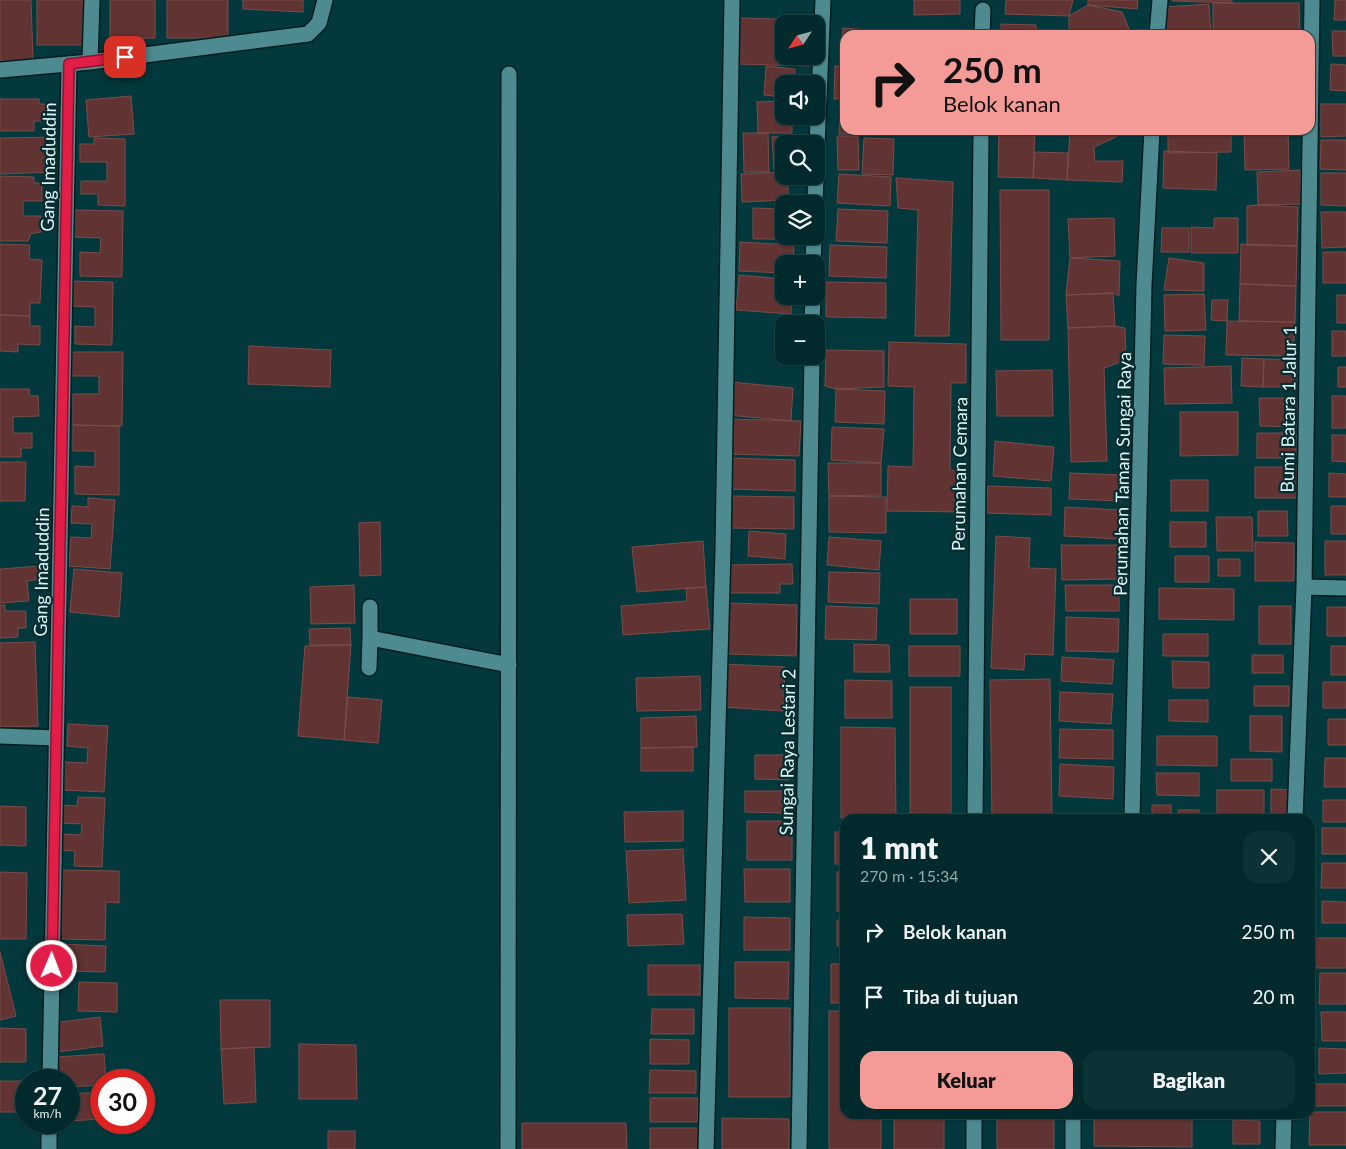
<!DOCTYPE html>
<html lang="id">
<head>
<meta charset="utf-8">
<style>
  body { margin:0; font-family:Lato,sans-serif; background:#0c3235; color:#f1f3f6; height:100vh; display:flex; flex-direction:column; font-size:19px; white-space:nowrap }
  * { box-sizing:border-box; margin:0 }
  p { font-size:16px; color:#96a7aa }
  .icon { flex:none; width:28px; height:28px; fill:none; stroke:currentColor; stroke-width:2; stroke-linecap:round; stroke-linejoin:round }
  .map { position:relative; flex:1; overflow:hidden }
  .details { position:absolute; left:840px; top:814px; width:475px; height:305px; display:flex; flex-direction:column; background:#022a2d; border-radius:15px; box-shadow:0 1px 4px #0004,0 0 0 1px #234649 }
  .details>* { flex:none }
  .guide { position:absolute; left:840px; top:30px; width:475px; height:105px; border-radius:15px; box-shadow:0 1px 4px #0004,0 0 0 1px #234649; background:#f59b97; color:#111; overflow:hidden }
  .needle { width:32px; rotate:234deg }
  .controls { position:absolute; left:775px; top:15px; display:grid; gap:10px }
  .controls a { display:grid; place-items:center; width:50px; height:50px; border-radius:10px; background:#022a2d; box-shadow:0 1px 4px #0004,0 0 0 1px #234649; font-size:25px }
  .speed { position:absolute; left:15px; top:1069px; display:flex; gap:10px; font-size:25px; font-weight:700; text-align:center }
  .speed>* { display:grid; place-content:center; width:65px; height:65px; border-radius:50%; background:#022a2d; box-shadow:0 1px 4px #0004,0 0 0 1px #234649; line-height:1 }
  .speed small { font-size:12px; font-weight:400 }
  .speed .limit { border:8px solid #d22; background:#fff; color:#111 }
  .pin { position:absolute; display:grid; place-items:center; width:42px; height:42px; color:#fff; margin:-21px; border-radius:10px; box-shadow:0 2px 8px #0006 }
  .me { position:absolute; width:55px; margin:-28px; rotate:1deg; stroke-linejoin:round; filter:drop-shadow(0 0 4px #0008) }
  .turn { display:flex; align-items:center; gap:18px; height:105px; padding:0 20px; font-size:22px }
  .turn .icon { width:65px; height:65px; stroke-width:2.5 }
  .turn b { display:block; font-size:35px; line-height:42px }
  .round { display:grid; place-items:center; flex:none; width:52px; height:52px; border-radius:15px; background:#0c3235 }
  .summary { display:flex; align-items:center; justify-content:space-between; height:85px; padding:0 20px }
  h1 { font-size:30px; font-weight:800; line-height:38px }
  .primary-button { display:flex; gap:10px; margin-top:auto; padding:10px 20px }
  .primary-button a { flex:1; height:58px; border-radius:15px; background:#f59b97; color:#111; font-size:20px; font-weight:800; line-height:58px; text-align:center }
  .primary-button a+a { background:#0c3235; color:#f1f3f6 }
  ul { padding:0; list-style:none }
  li { display:flex; align-items:center; gap:15px; height:65px; padding:0 20px }
  li div { flex:1 }
  li b { display:block; font-size:19px }
  li em { font-style:normal }
  .map>svg:first-child { display:block }
  .building { fill:#613433; stroke:#7b4c4a }
  .lines { fill:none; stroke-linecap:round; stroke-linejoin:round }
  .minor-casing { stroke:#001e20; stroke-width:18 }
  .minor { stroke:#4e8b90; stroke-width:15 }
  .route-casing { stroke:#92132f; stroke-width:12 }
  .route { stroke:#e11d48; stroke-width:9 }
  .labels { text-anchor:middle; dominant-baseline:central; stroke-width:4.5; stroke-linejoin:round; paint-order:stroke }
  .street-label { font-size:18px; fill:#d7f6f9; stroke:#0b2c2f }
</style>
</head>
<body>
<div class="map">
<svg width="1346" height="1149" viewBox="0 0 1346 1149">
  <rect width="100%" height="100%" fill="#03383c"/>
  <path class="building" d="M0,0h31l2,60 -33,1z
    M37,0h47v45h-47z
    M110,0h45v38l-45,1z
    M167,0h61v38h-61z
    M243,0h60v12l-60,-3z
    M914,0h46v14l-46,1z
    M1006,0h67l-4,16 -64,-2z
    M1088,0h50l-1,9 -49,-4z
    M1172,0h60v3l-60,-2z
    M1335,0h11v20h-12z
    M1213,3h86l1,32h-87z
    M1209,4l2,31h-45l-2,-28z
    M1088,5l34,7 8,19 -2,4h-59v-19z
    M739,18l71,2v4h-26v32h25v10l-71,-2z
    M1001,24l35,1 1,10h-36z
    M843,28l53,4v3h-51v25h-5z
    M1332,31h14v25h-13z
    M1331,64l15,1v26l-16,-1z
    M766,66l29,3 -1,15h-10v13l-20,-2z
    M835,66l10,1v32h-11z
    M131,96l3,38 -45,3 -3,-37z
    M0,99h39v5h6v17h-11v10h-34z
    M784,101v15h8v17h-34l-1,-31z
    M840,103h5v27h48v5l-54,-1z
    M1321,104h25v32l-25,1z
    M999,130h36l-2,48 -35,-1z
    M1070,130h46v7l-22,10 1,14h28l-1,21 -55,-2z
    M1168,130h63v22l-63,1z
    M1244,130h44l1,39 -44,1z
    M743,133h25l1,39h-25z
    M791,136v8h-7v26l-10,1 -2,-34z
    M837,136h21l1,34h-21z
    M54,137l1,35 -55,2v-36z
    M94,138l31,1v67l-27,-1v-11h-17v-13h26v-19h-27v-18h14z
    M864,138l30,1 -1,36 -31,-1z
    M1321,140h25v30l-26,-1z
    M1164,151l53,2 -1,37 -53,-2z
    M1035,152l33,1 -1,27 -34,-2z
    M1300,170l2,34 -44,1 -1,-33z
    M784,172v4h4v24l-46,2 -1,-28z
    M1321,173h25v33l-25,-1z
    M839,174l52,3 -1,29 -53,-3z
    M0,176l34,1v6h8v18h-19v15h18v16l-10,2 -3,7h-28z
    M896,178l57,4 -4,154h-34l3,-126 -20,-2z
    M1000,190h49v150h-48z
    M1258,205l40,2 -1,39 -50,-1v-39z
    M753,208l31,1v27h9v3h-40z
    M838,209l50,2 -1,32 -51,-2z
    M75,210l48,1 -1,66 -42,-1v-24l20,1 1,-15 -27,-1z
    M1321,212h25v35l-24,1z
    M1114,218l1,38 -45,2 -2,-39z
    M1214,218h24v35h-47v-26l23,1z
    M1162,228h27v24h-28z
    M740,242l54,3 -1,19h-9v9l-45,-2z
    M0,244l30,1 -1,14 13,1 -2,43h-10v13l-30,-1z
    M1241,244l56,2 -1,40 -56,-2z
    M830,245l57,2 -1,31 -57,-2z
    M1323,252h23v31h-23z
    M1070,258l50,3 -1,35 -6,-3 -47,2z
    M1169,258l35,5v28l-40,-1z
    M739,275l45,4v17h8l-1,18 -55,-4z
    M72,281l41,1 -1,63 -37,-1v-18l20,1v-20l-24,-1z
    M826,282l60,1v35l-60,-1z
    M1240,284l56,2 -1,36 -56,-1z
    M1113,293l2,33 -47,2 -2,-33z
    M1204,294l2,36 -41,1 -1,-36z
    M1337,295h9v28h-9z
    M1212,300h16l-1,21 -16,-1z
    M0,315l30,1v10h10v19l-22,-1v8l-18,-1z
    M1227,321l68,1 -2,34 -67,-1z
    M1115,326l10,2 1,32 -22,8 3,93 -36,1 -3,-134z
    M1332,331h14v25h-14z
    M1164,335l41,1 -1,29 -41,-1z
    M889,342l77,2v39h-15l-1,87 15,1v41l-78,-1 1,-45 25,1 1,-80 -26,-1z
    M249,346l82,4 -1,37 -82,-3z
    M826,350l58,1v36l-48,2 -11,-3z
    M72,352h51l-1,74 -49,-1v-31h26v-18h-28z
    M1242,358l22,1 -1,28 -22,-1z
    M1264,359l38,1v27h-39z
    M1231,366l1,37 -67,1 -1,-36z
    M1338,367h8v20h-8z
    M1052,370l1,46h-56l-1,-45z
    M731,382l62,6 -2,33 -63,-6z
    M0,389h29l1,7h8l1,20 -26,1v16h19v15h-11v9h-21z
    M836,389l49,2 -1,33 -49,-2z
    M1332,396h14v32h-14z
    M1259,398h39l-1,29 -37,-1z
    M1180,412h58v43l-58,1z
    M728,419l73,2 -2,35 -72,-2z
    M73,425l46,1v69l-44,-1v-28l20,1v-16h-22z
    M832,427l52,2 -3,34 -50,-3z
    M1257,433h39v25h-39z
    M1332,435h14v27l-14,-1z
    M995,441l59,6 -3,34 -58,-5z
    M729,458l66,2v31l-67,-2z
    M0,462h26l-1,39h-25z
    M828,463h53v32l-52,1z
    M1255,467h44v31h-44z
    M1070,473l52,2 -1,26 -52,-2z
    M1329,473l17,1v23h-17z
    M1171,480h37v31h-37z
    M988,486l63,2v27l-65,-2z
    M730,496l64,1v32l-64,-1z
    M829,496l57,1v36l-57,-1z
    M88,498l27,2 -5,69 -41,-3 2,-29 20,1 1,-14 -21,-1 1,-17 16,1z
    M1331,506h15v28h-15z
    M1065,507l56,3 -2,29 -55,-3z
    M1258,511h29l1,25h-30z
    M1216,517h36l1,34h-36z
    M380,522l1,53 -21,1 -1,-53z
    M1170,522h36v25h-36z
    M749,531l37,3 -1,25 -37,-3z
    M996,536l34,2 -1,30 27,1 -3,86 -28,-1 -1,16 -33,-2z
    M829,537l52,4 -2,29 -52,-5z
    M703,541l3,46 -69,5 -5,-45z
    M1325,541h21v34h-21z
    M1255,542l39,1v38h-39z
    M1061,545h58l1,34 -58,1z
    M1175,556h34v26h-34z
    M1218,559h22v17h-22z
    M792,564l1,20h-13v9h-51l-1,-28z
    M40,566l1,13 -14,2 2,20 -29,2v-34z
    M74,569l48,4 -3,44 -49,-5z
    M829,572l51,1 -1,31 -51,-2z
    M354,585l1,38 -44,1 -1,-37z
    M1065,585h54v26h-53z
    M706,587l4,42 -87,6 -2,-29 66,-5 -1,-13z
    M1159,588l75,1v31l-75,-1z
    M910,599h47v35h-47z
    M729,603l68,2 -1,51 -68,-2z
    M0,605h5v6h21v17h-8v9l-18,1z
    M826,606l51,2 -1,32 -51,-1z
    M1259,606h32v38h-32z
    M1327,607h19v29h-19z
    M1066,617l53,2 -1,33 -52,-1z
    M350,628l1,17h-41l-1,-16z
    M1163,634h45v22h-45z
    M35,642l3,84 -38,1v-84z
    M854,644l35,1 1,27h-36z
    M351,645l-7,95 -46,-4 7,-90z
    M909,646h51v30h-51z
    M1331,646h15v29h-15z
    M1252,655h31v18h-31z
    M1062,657l52,3 -2,24 -51,-3z
    M1172,661l37,1v26h-36z
    M724,664l61,3 -2,44 -61,-4z
    M700,676l1,34 -64,1 -1,-33z
    M1050,679l2,138 -60,2 -2,-139z
    M845,680l47,1v37h-47z
    M1323,682h23v26h-23z
    M1254,686h35v20h-35z
    M910,687h41v127l-41,-1z
    M1060,692l53,2 -2,30 -52,-3z
    M348,697l34,3 -4,43 -34,-3z
    M1169,700h39v22l-39,-1z
    M696,716l1,31 -56,1v-30z
    M1250,716h32v36l-32,-1z
    M1328,719h18v26h-18z
    M68,724l40,2 -4,66 -41,-2 1,-28 23,1 1,-15 -21,-2z
    M841,727l54,1 1,90h-55z
    M1060,729l53,1v29l-54,-1z
    M1157,736h60v30l-60,-1z
    M693,747v24h-52v-23z
    M755,755h33l1,25 -34,-1z
    M1325,758h21v29h-22z
    M1231,759h41v22h-41z
    M1060,764l54,3 -1,32 -54,-3z
    M1156,773h43v23l-42,-1z
    M1271,789l22,1 1,27 -23,-1z
    M1217,790h47v29h-47z
    M745,791h43v22l-43,-1z
    M78,797l27,1 -3,69 -28,-1 1,-15 -15,-1 1,-16 20,1 1,-11 -22,-1 1,-18 16,1z
    M1323,800h23v22h-23z
    M1152,805h19v14h-19z
    M0,806l26,1v39l-26,-1z
    M1178,810h21v9h-21z
    M683,811v30l-58,1 -1,-30z
    M747,821h45v39h-45z
    M1322,828h24v26h-24z
    M835,832h10v32h-10z
    M683,849l3,51 -57,3 -3,-52z
    M1322,863h24v25h-25z
    M744,869h46v33h-45z
    M59,870l60,1v32l-13,-1 -1,38 -47,-1z
    M0,872l27,1 -1,66h-26z
    M837,872h8v39h-8z
    M1322,901l24,1v21h-24z
    M682,914l2,30 -56,2 -1,-31z
    M744,917l46,1v32h-46z
    M837,920h8v26h-8z
    M1314,938h32v30h-32z
    M62,944l44,2 -1,26 -43,-1z
    M0,952l16,64 -16,4z
    M735,962h54l-1,37 -53,-1z
    M831,964h14v39h-14z
    M648,965h52v30h-52z
    M1320,973h26v31h-27z
    M79,982l38,1v29l-39,-1z
    M220,1000h50v47l-49,2z
    M729,1008h61v89h-61z
    M652,1009h42v25h-43z
    M829,1011h16v103h36v35h-52z
    M1321,1012h25v29h-24z
    M100,1017l3,29 -46,6 -4,-29z
    M0,1028l26,1v33h-26z
    M650,1039l39,1v24h-39z
    M299,1044l57,1 1,54h-58z
    M254,1047l2,55 -32,2 -3,-55z
    M1319,1048l27,1v24l-27,1z
    M104,1054l2,26h-5v5l-32,2v-7h-12l-2,-23z
    M650,1070l46,1v22h-47z
    M0,1081h21l-1,31h-20z
    M1311,1084h35v22h-34z
    M101,1092v27l-32,2v-27z
    M650,1098h48v24h-48z
    M1310,1112h36v33h-37z
    M894,1114h50v35h-50z
    M997,1114h57v35h-57z
    M1094,1114h98v33l-98,-1z
    M722,1118l67,1v30h-67z
    M1233,1120l27,1v23h-27z
    M522,1123h104l1,26h-105z
    M650,1128h52v21h-52z
    M328,1131h27v18h-27z"/>
  <g class="lines">
    <g class="minor-casing">
      <path id="minor" d="M982,35l1,-25
        M1157,35l3,-35
        M90,62l2,-62
        M0,70l90,-8 218,-28 11,-11 6,-23
        M816,170l7,-170
        M815,204l1,-28
        M813,264l1,-28
        M812,324l1,-28
        M1304,587l42,1
        M370,638v-31
        M369,668l1,-30 139,27
        M0,736l56,2
        M975,819l6,-689
        M1132,819l12,-534 8,-155
        M1295,819l9,-232 8,-587
        M50,1080l19,-1016
        M49,1149v-27
        M508,1149l1,-1075
        M706,1149l17,-599 9,-550
        M799,1149l13,-793
        M974,1149v-35
        M1073,1149v-35
        M1283,1149l1,-35"/>
    </g>
    <use href="#minor" class="minor"/>
  </g>
  <g class="lines">
    <g class="route-casing">
      <path id="route" d="M52,966l17,-902 56,-7"/>
    </g>
    <use href="#route" class="route"/>
  </g>
  <g class="labels">
    <g class="street-label">
      <text transform="translate(48 167) rotate(-89)">Gang Imaduddin</text>
      <text transform="translate(1288 409) rotate(-89)">Bumi Batara 1 Jalur 1</text>
      <text transform="translate(959 474) rotate(-89)">Perumahan Cemara</text>
      <text transform="translate(1122 474) rotate(-89)">Perumahan Taman Sungai Raya</text>
      <text transform="translate(41 572) rotate(-89)">Gang Imaduddin</text>
      <text transform="translate(787 752) rotate(-89)">Sungai Raya Lestari 2</text>
    </g>
  </g>
</svg>
<div class="controls">
<a><svg class="needle" viewBox="-14 -14 28 28"><path d="M0-13l5 13h-10z" fill="#e53935"/><path d="M0 13l5-13h-10z" fill="#96a7aa"/></svg></a>
<a><svg class="icon" aria-label="sound" viewBox="0 0 24 24"><path d="M4 9h4l5-4v14l-5-4H4zM17 9q2 3 0 6"/></svg></a>
<a><svg class="icon" aria-label="search" viewBox="0 0 24 24"><circle cx="10" cy="10" r="6"/><path d="M15 15l6 6"/></svg></a>
<a><svg class="icon" aria-label="layers" viewBox="0 0 24 24"><path d="M12 4l9 5-9 5-9-5zM3 14l9 5 9-5"/></svg></a>
<a>+</a>
<a>−</a>
</div>
<div class="speed"><div>27<small>km/h</small></div><div class="limit">30</div></div>
<div class="pin" style="left:125px;top:57px;background:#d93025"><svg class="icon" aria-label="arrive" viewBox="0 0 24 24"><path d="M6 21V4h12l-3 4 3 4H6"/></svg></div>
<svg class="me" style="left:52px;top:966px" viewBox="-20 -20 40 40"><circle r="17" fill="#e11d48" stroke="#fff" stroke-width="3"/><path d="M0-11L8 9 0 5-8 9z" fill="#fff"/></svg>
<div class="guide">
<div class="turn"><svg class="icon" aria-label="right" viewBox="0 0 24 24"><path d="M7 20v-9h11M14 6l5 5-5 5"/></svg><div><b>250 m</b>Belok kanan</div></div>
</div>
<section class="details">
<div class="summary"><div><h1>1 mnt</h1><p>270 m · 15:34</p></div><a class="round"><svg class="icon" aria-label="close" viewBox="0 0 24 24"><path d="M6 6l12 12M18 6L6 18"/></svg></a></div>
<ul>
<li><svg class="icon" aria-label="right" viewBox="0 0 24 24"><path d="M7 20v-9h11M14 6l5 5-5 5"/></svg><div><b>Belok kanan</b></div><em>250 m</em></li>
<li><svg class="icon" aria-label="arrive" viewBox="0 0 24 24"><path d="M6 21V4h12l-3 4 3 4H6"/></svg><div><b>Tiba di tujuan</b></div><em>20 m</em></li>
</ul>
<div class="primary-button"><a>Keluar</a><a>Bagikan</a></div>
</section>
</div>
</body>
</html>
